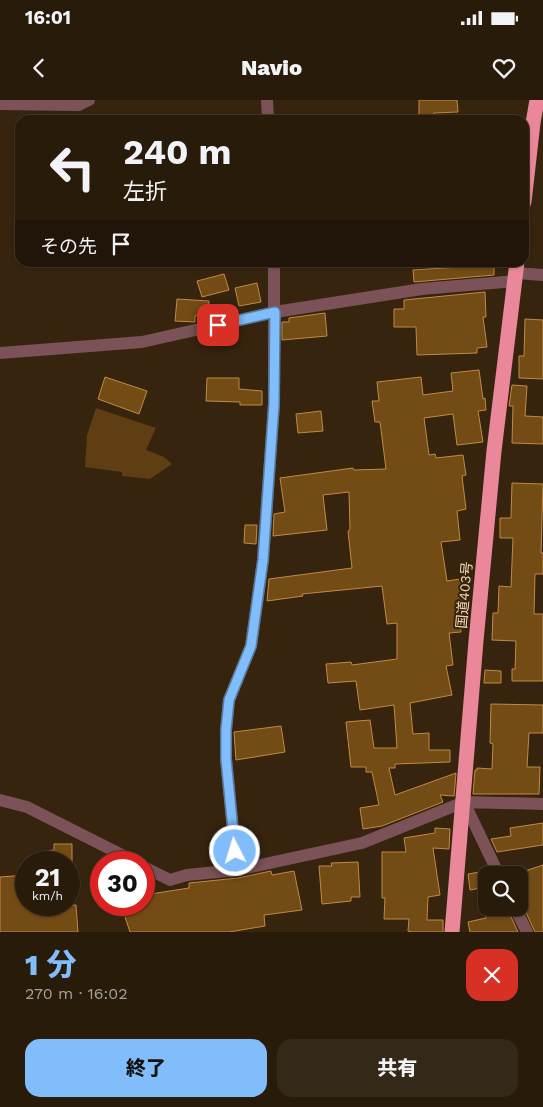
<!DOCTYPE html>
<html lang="ja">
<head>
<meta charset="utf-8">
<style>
  body { margin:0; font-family:"Work Sans","Noto Sans JP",sans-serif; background:#342818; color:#f1f3f6; height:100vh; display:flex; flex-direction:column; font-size:19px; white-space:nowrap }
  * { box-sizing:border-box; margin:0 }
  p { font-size:16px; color:#a5a19c }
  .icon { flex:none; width:28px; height:28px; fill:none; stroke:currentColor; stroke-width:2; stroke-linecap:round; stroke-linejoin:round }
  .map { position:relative; height:832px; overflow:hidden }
  .details { display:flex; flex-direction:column; background:#281b0a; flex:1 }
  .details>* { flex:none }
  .banner { position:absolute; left:15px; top:15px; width:514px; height:152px; border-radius:15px; box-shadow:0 1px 4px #0004,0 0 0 1px #44392b; background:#281b0a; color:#f1f3f6; overflow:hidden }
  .tools { position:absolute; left:478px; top:766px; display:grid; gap:10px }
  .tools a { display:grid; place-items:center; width:50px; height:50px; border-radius:10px; background:#281b0a; box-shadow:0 1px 4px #0004,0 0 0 1px #44392b; font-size:25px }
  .speed { position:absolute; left:15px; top:751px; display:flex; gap:10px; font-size:25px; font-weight:700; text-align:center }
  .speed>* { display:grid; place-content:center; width:65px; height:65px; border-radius:50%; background:#281b0a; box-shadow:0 1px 4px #0004,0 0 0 1px #44392b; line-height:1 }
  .speed small { font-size:12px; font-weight:400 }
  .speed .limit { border:8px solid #d22; background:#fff; color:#111 }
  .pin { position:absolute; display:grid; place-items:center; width:42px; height:42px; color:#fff; margin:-21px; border-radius:10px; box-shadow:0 2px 8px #0006 }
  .me { position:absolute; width:55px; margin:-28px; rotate:355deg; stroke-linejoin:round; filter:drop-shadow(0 0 4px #0008) }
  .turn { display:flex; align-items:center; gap:18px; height:105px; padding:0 25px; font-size:22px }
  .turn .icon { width:65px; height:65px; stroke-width:2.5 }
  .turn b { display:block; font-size:35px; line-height:42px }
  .then { display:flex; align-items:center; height:48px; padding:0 25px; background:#0003; gap:10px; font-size:19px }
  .round { display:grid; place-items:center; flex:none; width:52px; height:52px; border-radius:15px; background:#342818 }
  .head { display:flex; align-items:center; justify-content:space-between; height:85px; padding:0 25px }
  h1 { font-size:30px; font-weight:800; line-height:38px; color:#80bdfa }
  .cta { display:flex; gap:10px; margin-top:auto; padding:10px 25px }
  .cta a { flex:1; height:58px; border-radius:15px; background:#80bdfa; color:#111; font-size:20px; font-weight:800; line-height:58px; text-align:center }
  .cta a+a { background:#342818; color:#f1f3f6 }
  .status { display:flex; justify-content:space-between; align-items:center; height:35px; padding:0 25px; background:#281b0a; direction:ltr }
  .status svg { height:14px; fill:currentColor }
  header { display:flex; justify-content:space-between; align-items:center; height:65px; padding:0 25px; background:#281b0a; font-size:22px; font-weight:800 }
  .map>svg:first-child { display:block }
  .green { fill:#5e3e12 }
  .building { fill:#734b14; stroke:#c18a47 }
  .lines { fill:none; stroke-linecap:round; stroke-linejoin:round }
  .street { stroke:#7a5258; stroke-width:12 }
  .highway { stroke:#ea8899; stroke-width:15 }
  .route-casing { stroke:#537ba2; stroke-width:12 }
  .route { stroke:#80bdfa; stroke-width:9 }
  .labels { text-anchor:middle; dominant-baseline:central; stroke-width:4; stroke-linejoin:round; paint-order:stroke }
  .street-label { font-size:14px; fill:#f8daba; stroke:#36240e }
</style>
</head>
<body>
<div class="status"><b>16:01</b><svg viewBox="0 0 49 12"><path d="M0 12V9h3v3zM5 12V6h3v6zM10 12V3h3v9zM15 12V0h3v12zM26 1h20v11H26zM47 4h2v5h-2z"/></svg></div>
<header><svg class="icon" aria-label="back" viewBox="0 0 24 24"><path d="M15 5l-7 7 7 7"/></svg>Navio<svg class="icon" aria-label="heart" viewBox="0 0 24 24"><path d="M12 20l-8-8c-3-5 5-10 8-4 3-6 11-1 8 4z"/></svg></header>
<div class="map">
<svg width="543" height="832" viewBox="0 0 543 832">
  <rect width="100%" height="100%" fill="#36240e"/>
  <path class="green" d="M96,308l60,20 -10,22 18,7 8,7 -22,15 -28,-3v-4l-37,-5 2,-32z"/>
  <path class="building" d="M419,0h38l1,12 -24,1v7h-15z
    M460,162h34v13l-80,7 -1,-12 47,-3z
    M224,174l5,16 -27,7 -5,-16z
    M257,183l4,19 -22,4 -4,-18z
    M485,192l1,25h-3l4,30 -10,1v5l-60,2 -1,-28h-22v-18h10v-9z
    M177,199l32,2 -1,12 -13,3v6l-20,-1z
    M325,213l2,23 -45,4v-18h7v-4z
    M525,219l18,1v59l-24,-1v-22h5z
    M479,270l4,29 2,-1 1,12 -8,1 5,31 -26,3 -4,-31 -29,4 5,37 6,-1 1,4 27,-3 3,20 -4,1 4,33 -9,2 3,29 -19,2 6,39 13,-2 3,23h-4l2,30 -12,1 4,32 -7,1 6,29 -42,8 3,31 16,-1v17h21v12l-55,2v4h-6l6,27 61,-22 -2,23 -14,-1 3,7 -61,24 -19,3 -3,-21 19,-3 -7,-33h-6v-5h-15l-5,-45 24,-2 4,28h23l-3,-43 -34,5 -4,-29 -28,2 -2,-19 25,-2 1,3 45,-6v-36l-10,1 -5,-38 -80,8 1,2 -36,5 2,-22 83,-11 -4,-37 2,-1 -1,-38 -26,3 4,35 -54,6 1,-22 11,-2 -5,-34 73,-10 1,2 32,-1 -6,-47h-5l-3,-21h7l-2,-19 44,-5 2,18 30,-4 -2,-18z
    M105,277l42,14 -8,23 -41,-15z
    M207,278h32v11l23,2v14h-22v-3l-34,-1z
    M512,285l15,1 -2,30 18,1v27l-31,-1 1,-37h-4z
    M321,311l2,20 -25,2 -2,-19z
    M512,383l31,1 -2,69h2v21h-8l-1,40h9v67h-31v-12h3l1,-28 -24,-1 1,-27h5l1,-27 12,1 2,-49h-13v-20h11z
    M245,425h12l-1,19 -12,-1z
    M485,570l16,1v12h-17z
    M491,604l52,1v28h-14l-2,34h13l-1,27h-66l2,-24h2v-2l15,1 1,-25 -3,-1z
    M281,626l4,26 -49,8 -2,-28z
    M543,723v22l-46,7 -6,-13 20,-3 -1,-8z
    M435,728l15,1 -1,20 -16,-1 7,47 -12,2 -1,23h16v12h-31l-4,-1 1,-12h-25l1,-21h-3v-46h24l-2,-14 31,-5z
    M54,744h18v18h-25l-1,-11 8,-1z
    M358,762l2,35h-9v4l-29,3 -3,-38h13l-1,-3z
    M543,765v67h-8l-13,-28 -3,-3v-28z
    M271,771l1,4 22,-4 8,39 -38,5 1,11 -36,6h-99l-9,-27h23v-10l45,-7v-5l49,-5z
    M486,771v16l-16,3 -2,-16z
    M26,775v30h50l2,27h-78v-55z
    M483,808h24l11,24h-48l-2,-10 18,-4z"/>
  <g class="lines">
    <path class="street" d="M267,0l1,20
      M0,4l79,1 10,-5
      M516,173l27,2
      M0,253l142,-11 133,-30 147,-23 93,-8
      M0,700l27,7 109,55
      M464,702l35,73
      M144,767l26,13 17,-5 50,-5 125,-27 102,-41 79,2
      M237,770l-11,-111v-29l3,-30 22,-54 12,-86 11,-156v-142
      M515,808l12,24"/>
    <path class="highway" d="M524,102l9,-79 4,-23
      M452,832l24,-291 18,-190 23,-189"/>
  </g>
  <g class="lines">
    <g class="route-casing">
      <path id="route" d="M218,225l57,-13 -1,92 -11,156 -12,86 -22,54 -3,30v29l9,92"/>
    </g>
    <use href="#route" class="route"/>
  </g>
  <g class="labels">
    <g class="street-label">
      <text transform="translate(464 495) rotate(-85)">国道403号</text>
    </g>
  </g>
</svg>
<div class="tools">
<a><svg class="icon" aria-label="search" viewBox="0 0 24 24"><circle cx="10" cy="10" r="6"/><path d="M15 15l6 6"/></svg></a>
</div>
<div class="speed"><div>21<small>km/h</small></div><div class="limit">30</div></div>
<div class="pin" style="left:218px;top:225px;background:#d93025"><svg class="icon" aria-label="arrive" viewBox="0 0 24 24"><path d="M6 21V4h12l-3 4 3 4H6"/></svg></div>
<svg class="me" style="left:235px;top:751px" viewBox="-20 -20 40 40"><circle r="17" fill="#80bdfa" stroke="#fff" stroke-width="3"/><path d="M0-11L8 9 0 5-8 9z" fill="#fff"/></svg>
<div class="banner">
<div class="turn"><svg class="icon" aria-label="left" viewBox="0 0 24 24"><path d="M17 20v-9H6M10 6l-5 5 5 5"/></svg><div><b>240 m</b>左折</div></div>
<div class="then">その先<svg class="icon" aria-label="arrive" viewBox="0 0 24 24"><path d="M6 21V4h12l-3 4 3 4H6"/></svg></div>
</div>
</div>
<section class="details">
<div class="head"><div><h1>1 分</h1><p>270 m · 16:02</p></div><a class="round" style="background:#d93025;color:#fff"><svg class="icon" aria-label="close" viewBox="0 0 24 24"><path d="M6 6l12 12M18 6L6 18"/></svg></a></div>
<div class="cta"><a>終了</a><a>共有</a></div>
</section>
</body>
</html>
